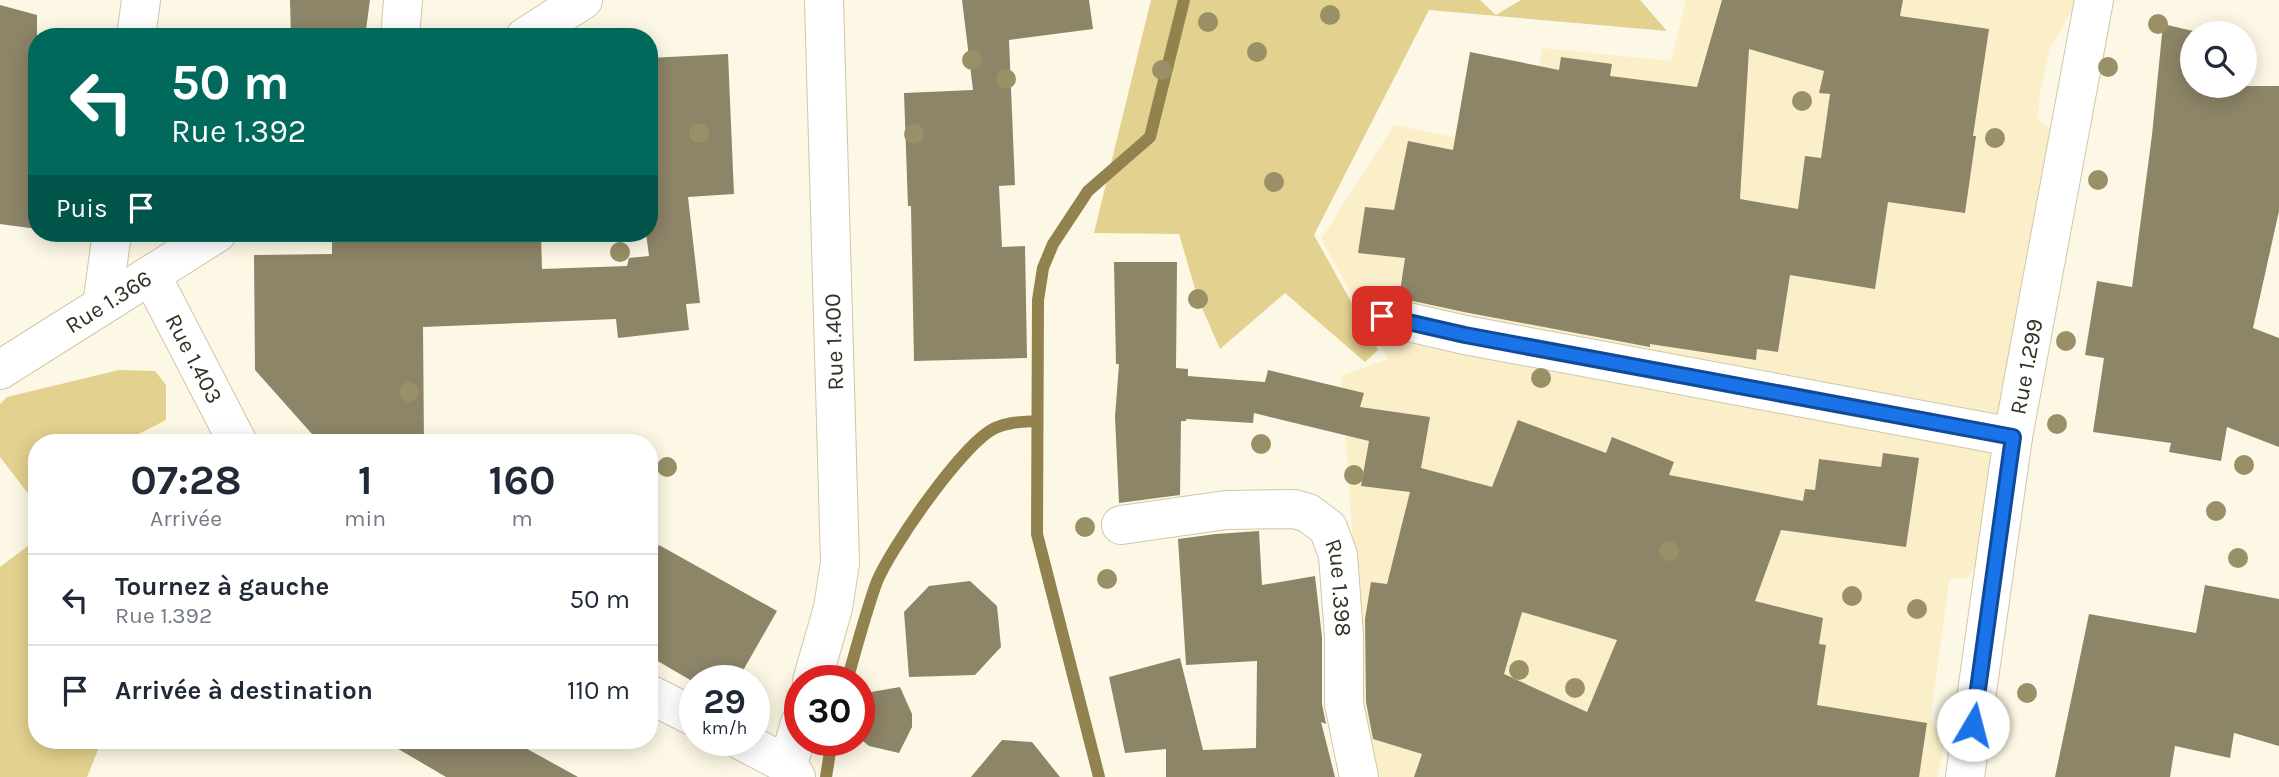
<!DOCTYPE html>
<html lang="fr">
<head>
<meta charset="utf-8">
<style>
  body { margin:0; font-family:Karla,sans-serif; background:#f2f2f3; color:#1f2937; height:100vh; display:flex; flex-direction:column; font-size:26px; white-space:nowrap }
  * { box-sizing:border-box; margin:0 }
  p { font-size:23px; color:#747a83 }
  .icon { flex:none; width:38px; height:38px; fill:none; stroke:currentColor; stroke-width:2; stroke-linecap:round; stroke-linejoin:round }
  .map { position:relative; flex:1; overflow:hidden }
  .side { position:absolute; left:28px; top:434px; width:630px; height:315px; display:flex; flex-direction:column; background:#fff; border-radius:28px; box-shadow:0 4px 18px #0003 }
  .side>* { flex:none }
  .guide { position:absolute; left:28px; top:28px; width:630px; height:214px; border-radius:28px; box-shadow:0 4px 18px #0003; background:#00695c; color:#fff; overflow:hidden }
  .fabs { position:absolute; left:2180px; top:21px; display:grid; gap:14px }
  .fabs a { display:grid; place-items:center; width:77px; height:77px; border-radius:50%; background:#fff; box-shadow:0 4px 18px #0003; font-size:35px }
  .speed { position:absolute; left:679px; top:665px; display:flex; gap:14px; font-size:35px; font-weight:700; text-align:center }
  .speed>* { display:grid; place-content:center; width:91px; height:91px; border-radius:50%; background:#fff; box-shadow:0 4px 18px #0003; line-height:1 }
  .speed small { font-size:18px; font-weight:400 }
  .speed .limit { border:10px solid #d22; background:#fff; color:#111 }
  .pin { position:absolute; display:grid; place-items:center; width:60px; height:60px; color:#fff; margin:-30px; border-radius:14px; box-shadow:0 4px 10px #0006 }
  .me { position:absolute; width:77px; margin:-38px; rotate:8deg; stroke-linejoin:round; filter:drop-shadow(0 0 5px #0008) }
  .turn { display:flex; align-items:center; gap:24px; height:147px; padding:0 28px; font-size:32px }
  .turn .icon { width:91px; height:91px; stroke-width:2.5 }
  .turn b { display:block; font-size:49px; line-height:60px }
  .then { display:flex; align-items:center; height:66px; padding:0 28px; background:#0003; gap:14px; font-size:26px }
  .eta { display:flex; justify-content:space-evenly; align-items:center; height:119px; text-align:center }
  .eta b { font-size:42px; font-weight:700; line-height:49px }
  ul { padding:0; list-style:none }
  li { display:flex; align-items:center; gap:21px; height:91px; padding:0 28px; border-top:2px solid #e0e1e3 }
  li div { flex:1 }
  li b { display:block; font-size:26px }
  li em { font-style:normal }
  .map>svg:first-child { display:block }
  .built { fill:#faefc8 }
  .green { fill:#e3d18f }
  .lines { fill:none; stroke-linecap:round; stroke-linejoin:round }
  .stream { stroke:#91824e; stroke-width:12 }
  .building { fill:#8d8568; fill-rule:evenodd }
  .minor-casing { stroke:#cfc7a8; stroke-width:40 }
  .minor { stroke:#fff; stroke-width:38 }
  .tree { fill:#999067 }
  .route-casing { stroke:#114b97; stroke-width:18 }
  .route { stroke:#1a73e8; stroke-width:12 }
  .labels { text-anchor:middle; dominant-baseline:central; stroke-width:7; stroke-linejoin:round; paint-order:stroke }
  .street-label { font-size:23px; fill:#353125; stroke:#fff }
</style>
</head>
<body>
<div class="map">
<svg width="2279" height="777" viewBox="0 0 2279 777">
  <rect width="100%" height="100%" fill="#fdf8e5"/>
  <path class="built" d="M1686,0h391l-27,49 -10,43 -2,28 15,11 -48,279 -19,74v21l-6,42 -7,24 -7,7 -15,1 -2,4 -19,137 15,19 -8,38h-571l-12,-220 -13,-181 47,-17 -67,-120 73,-114 134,27 14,-104 129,13z"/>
  <path class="green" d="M1151,0h329l16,15 25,-15h119l27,31 -238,-21 -115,225 64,115 -13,12 -80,-69 -65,56 -22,-50 -19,-65 -85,-1z
    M119,370l36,1 11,14v35l-45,23h-84v62l-37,-48v-53l7,-7z
    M37,539v201h65l-15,37h-87v-210z"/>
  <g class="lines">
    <path class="stream" d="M847,681c9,-32 18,-66 29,-97 13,-34 87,-141 119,-156 13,-6 27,-6 41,-7
      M826,777l6,-37
      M1099,777l-62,-243 1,-234 5,-32 10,-24 35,-53 62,-54 34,-137"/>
  </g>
  <path class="building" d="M290,0h80l-5,37h-74z
    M962,0h127l4,29 -84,11 6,145 -16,1 3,61 23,-1 2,112 -113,3 -3,-155h-3l-4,-113 69,-3z
    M1722,0h181l-3,16 89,13 -16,107h3l-11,77 -77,-11 -13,87 -85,-14 -12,77 -21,-3 -1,11 -106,-16v3l-186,-35 -65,-14 6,-40 -47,-5 7,-46 29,3 14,-69 45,9 17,-98 89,18 2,-13 51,7 -2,12 87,11zM1749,49l75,22 -5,22 11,1 -9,64 -16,-2 -7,53 -58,-10z
    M0,5l37,10v214l-37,-5z
    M2163,24l30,7v55h86v125l-26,117 26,10v109l-52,-20 -6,34 -52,-9 2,-9 -78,-11 11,-74 -19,-3 12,-74 35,6 20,-152z
    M728,54l6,140 -46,3 12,106 -14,1 3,26 -71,8 -2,-19 -193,8 1,116h-104l-65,-73 -1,-115 78,-1v-21h209l1,36 85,-3 2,-8 20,-2 -3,-23h3v-175z
    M1114,262h63l-1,106 12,1v7l77,6 3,-12 96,23 -4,14 70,10 -9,51 71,19 26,-67 88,33 6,-16 62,25 -5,13 134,26 2,-12 10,1 4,-31 62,8 2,-14 36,5 -13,89 -125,-17 -26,71 68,17 -4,26 7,1 -9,60 110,18 -8,54h-505l8,-23 -49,-15 -7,-37 -1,-83 6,-37 16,2 23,-92 -49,-6 8,-45 -115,-28 -1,10 -67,-4v2h-5l-1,74 -61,8 -4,-86 4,-53h-3zM1522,612l95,28 -30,72 -83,-38z
    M1259,531l3,54 53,-9 7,61v67l4,20 -5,-2 14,55h-169v-28l-41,4 -16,-76 71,-19 23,92 53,-2 1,-87 -71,4 -8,-126 38,-5z
    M659,545l118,66 -40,70h-45l-43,-25v-93z
    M970,581l27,25 4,41 -26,28 -66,2 -5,-65 25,-26z
    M2205,585l74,14v147l-45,-13 -4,25 -55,-12 -5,31h-115l34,-163 107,19z
    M900,687l12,27v13l-13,26 -30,-7 -10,-8v-37l12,-9z
    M383,740h128l67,37h-132z
    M1002,740l30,2 28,35h-89z"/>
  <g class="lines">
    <g class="minor-casing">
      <g id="minor">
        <path d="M136,37l5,-37"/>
        <path d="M400,37l3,-37"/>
        <path d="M525,37l58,-37"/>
        <path id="s1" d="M151,275l87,168"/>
        <path d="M102,305l10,-72"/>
        <path d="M1382,316l83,19 548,102"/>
        <path id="s2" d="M0,370l217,-137"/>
        <path id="s3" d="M1121,525l105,-15 68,-1 14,4 20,15 10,27 6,81v68l15,73"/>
        <path d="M812,681l21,-73 7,-45 -16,-563"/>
        <path d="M649,694l46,23"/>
        <path d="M740,740l48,25"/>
        <path d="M796,777l-8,-12 12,-42"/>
        <path id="s4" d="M1965,777l48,-340 81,-437"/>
      </g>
    </g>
    <use href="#minor" class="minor"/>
  </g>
  <g class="tree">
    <circle cx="1330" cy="15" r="10"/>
    <circle cx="1208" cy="22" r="10"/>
    <circle cx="2158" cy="24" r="10"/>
    <circle cx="1257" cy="52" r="10"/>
    <circle cx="972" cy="60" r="10"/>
    <circle cx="2108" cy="67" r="10"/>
    <circle cx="1162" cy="70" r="10"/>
    <circle cx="1006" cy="79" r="10"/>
    <circle cx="1802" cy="101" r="10"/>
    <circle cx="699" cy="133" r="10"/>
    <circle cx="914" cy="134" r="10"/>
    <circle cx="1995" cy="138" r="10"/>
    <circle cx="2098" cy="180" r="10"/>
    <circle cx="1274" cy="182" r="10"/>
    <circle cx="620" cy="252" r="10"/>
    <circle cx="1198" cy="299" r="10"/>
    <circle cx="2066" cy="341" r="10"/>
    <circle cx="1541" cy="378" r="10"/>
    <circle cx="409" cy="392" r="10"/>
    <circle cx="2057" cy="424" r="10"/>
    <circle cx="1261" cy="444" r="10"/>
    <circle cx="2244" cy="465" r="10"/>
    <circle cx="667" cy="467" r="10"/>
    <circle cx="1354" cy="475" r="10"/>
    <circle cx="2216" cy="511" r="10"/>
    <circle cx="1085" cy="527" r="10"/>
    <circle cx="1669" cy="551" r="10"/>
    <circle cx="2238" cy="558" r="10"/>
    <circle cx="1107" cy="579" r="10"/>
    <circle cx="1852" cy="596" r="10"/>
    <circle cx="1917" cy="609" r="10"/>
    <circle cx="1519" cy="670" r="10"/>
    <circle cx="1575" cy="688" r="10"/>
    <circle cx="2027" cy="693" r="10"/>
  </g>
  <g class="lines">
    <g class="route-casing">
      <path id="route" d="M1382,316l83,19 548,102 -40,288"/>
    </g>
    <use href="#route" class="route"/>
  </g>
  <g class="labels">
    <g class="street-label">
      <text stroke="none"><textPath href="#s2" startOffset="128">Rue 1.366</textPath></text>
      <text transform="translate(834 342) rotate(-92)">Rue 1.400</text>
      <text stroke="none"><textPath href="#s1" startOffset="94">Rue 1.403</textPath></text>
      <text stroke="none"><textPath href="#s4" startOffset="415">Rue 1.299</textPath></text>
      <text stroke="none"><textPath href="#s3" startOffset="275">Rue 1.398</textPath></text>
    </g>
  </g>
</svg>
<div class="fabs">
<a><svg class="icon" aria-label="search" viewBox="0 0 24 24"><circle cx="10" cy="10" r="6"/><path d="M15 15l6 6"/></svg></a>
</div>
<div class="speed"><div>29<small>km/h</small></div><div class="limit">30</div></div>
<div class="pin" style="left:1382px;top:316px;background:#d93025"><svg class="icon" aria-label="arrive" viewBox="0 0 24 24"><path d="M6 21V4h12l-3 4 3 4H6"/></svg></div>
<svg class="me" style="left:1973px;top:725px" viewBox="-20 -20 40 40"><circle r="19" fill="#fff"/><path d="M0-13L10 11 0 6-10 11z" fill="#1a73e8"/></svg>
<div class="guide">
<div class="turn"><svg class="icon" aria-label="left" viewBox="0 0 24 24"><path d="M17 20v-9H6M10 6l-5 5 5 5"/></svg><div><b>50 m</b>Rue 1.392</div></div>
<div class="then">Puis<svg class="icon" aria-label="arrive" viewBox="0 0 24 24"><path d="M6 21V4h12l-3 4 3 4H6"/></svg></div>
</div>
<section class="side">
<div class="eta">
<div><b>07:28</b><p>Arrivée</p></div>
<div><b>1</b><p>min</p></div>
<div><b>160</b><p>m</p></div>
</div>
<ul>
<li><svg class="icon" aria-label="left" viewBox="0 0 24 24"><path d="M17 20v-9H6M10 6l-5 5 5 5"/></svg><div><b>Tournez à gauche</b><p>Rue 1.392</p></div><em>50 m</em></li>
<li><svg class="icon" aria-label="arrive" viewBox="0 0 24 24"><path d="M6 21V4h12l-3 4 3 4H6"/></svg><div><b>Arrivée à destination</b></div><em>110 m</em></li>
</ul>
</section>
</div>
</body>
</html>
